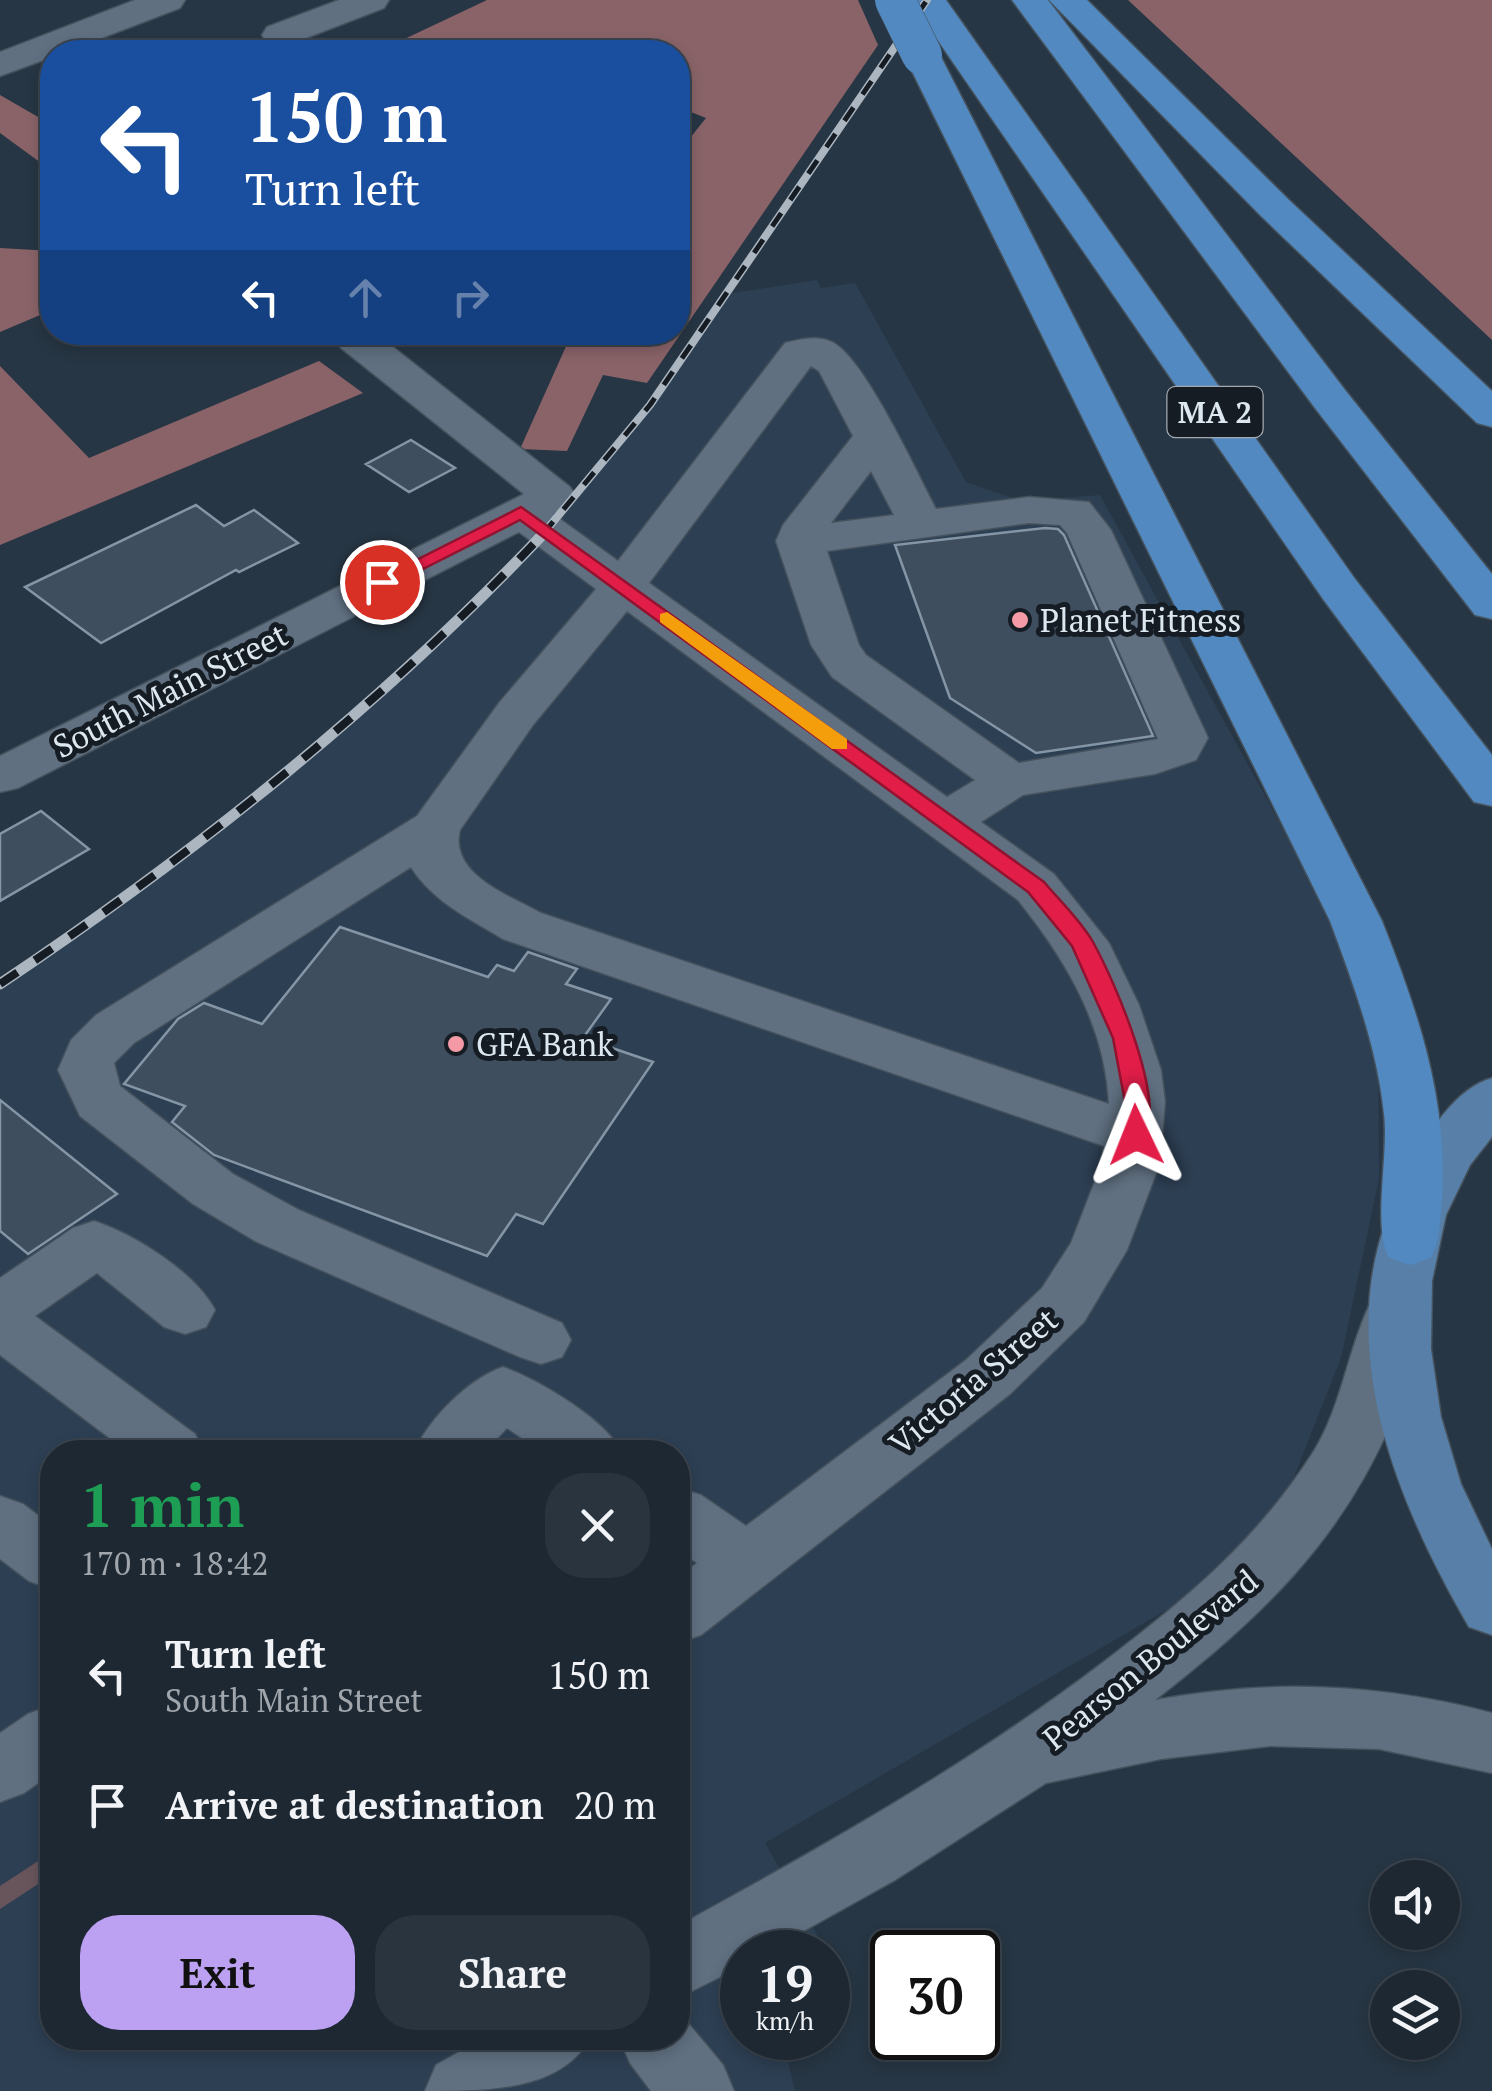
<!DOCTYPE html>
<html lang="en">
<head>
<meta charset="utf-8">
<style>
  body { margin:0; font-family:"PT Serif",serif; background:#2a343f; color:#f1f3f6; height:100vh; display:flex; flex-direction:column; font-size:38px; white-space:nowrap }
  * { box-sizing:border-box; margin:0 }
  p { font-size:32px; color:#a0a6ac }
  .icon { flex:none; width:55px; height:55px; fill:none; stroke:currentColor; stroke-width:2; stroke-linecap:round; stroke-linejoin:round }
  .map { position:relative; flex:1; overflow:hidden }
  .details { position:absolute; left:40px; top:1440px; width:650px; height:610px; display:flex; flex-direction:column; background:#1d2833; border-radius:40px; box-shadow:0 5px 15px #0003,0 0 0 2px #3b444e }
  .details>* { flex:none }
  .banner { position:absolute; left:40px; top:40px; width:650px; height:305px; border-radius:40px; box-shadow:0 5px 15px #0003,0 0 0 2px #3b444e; background:#1a4fa0; color:#fff; overflow:hidden }
  .controls { position:absolute; left:1370px; top:1860px; display:grid; gap:20px }
  .controls a { display:grid; place-items:center; width:90px; height:90px; border-radius:50%; background:#1d2833; box-shadow:0 5px 15px #0003,0 0 0 2px #3b444e; font-size:50px }
  .speed { position:absolute; left:720px; top:1930px; display:flex; gap:20px; font-size:50px; font-weight:700; text-align:center }
  .speed>* { display:grid; place-content:center; width:130px; height:130px; border-radius:50%; background:#1d2833; box-shadow:0 5px 15px #0003,0 0 0 2px #3b444e; line-height:1 }
  .speed small { font-size:25px; font-weight:400 }
  .speed .limit { border:5px solid #111; border-radius:15px; background:#fff; color:#111 }
  .pin { position:absolute; display:grid; place-items:center; width:85px; height:85px; color:#fff; margin:-42px; border:5px solid #fff; border-radius:50%; box-shadow:0 2px 10px #0007 }
  .me { position:absolute; width:110px; margin:-55px; rotate:358deg; stroke-linejoin:round; filter:drop-shadow(0 0 8px #0008) }
  .turn { display:flex; align-items:center; gap:35px; height:210px; padding:0 40px; font-size:45px }
  .turn .icon { width:130px; height:130px; stroke-width:2.5 }
  .turn b { display:block; font-size:70px; line-height:85px }
  .lanes { display:flex; align-items:center; height:95px; padding:0 40px; background:#0003; justify-content:center; gap:50px; direction:ltr }
  .lanes .off { opacity:.35 }
  .round { display:grid; place-items:center; flex:none; width:105px; height:105px; border-radius:40px; background:#2a343f }
  .overview { display:flex; align-items:center; justify-content:space-between; height:170px; padding:0 40px }
  h1 { font-size:60px; font-weight:600; line-height:75px; color:#1e9e55 }
  .cta { display:flex; gap:20px; margin-top:auto; padding:20px 40px }
  .cta a { flex:1; height:115px; border-radius:40px; background:#bca0f2; color:#111; font-size:40px; font-weight:600; line-height:115px; text-align:center }
  .cta a+a { background:#2a343f; color:#f1f3f6 }
  ul { padding:0; list-style:none }
  li { display:flex; align-items:center; gap:30px; height:130px; padding:0 40px }
  li div { flex:1 }
  li b { display:block; font-size:38px }
  li em { font-style:normal }
  .map>svg:first-child { display:block }
  .built { fill:#2d3f53; fill-rule:evenodd }
  .forest { fill:#896368 }
  .lines { fill:none; stroke-linecap:round; stroke-linejoin:round }
  .stream { fill:#67555b; fill-rule:evenodd }
  .building { fill:#3f4e5e; stroke:#8495a6; stroke-width:2.5 }
  .minor-casing { stroke:#45525d; stroke-width:3 }
  .major-casing { stroke:#45525d; stroke-width:3 }
  .highway-casing { stroke:#45525d; stroke-width:3 }
  .minor { fill:#607081; fill-rule:evenodd }
  .major { fill:#577fa7; fill-rule:evenodd }
  .highway { fill:#5189c0; fill-rule:evenodd }
  .rail-far1-casing { stroke:#abb6c1; stroke-width:8 }
  .rail-casing { stroke:#abb6c1; stroke-width:11 }
  .rail-far1 { stroke:#161c23; stroke-width:5; stroke-dasharray:16; stroke-linecap:butt }
  .rail { stroke:#161c23; stroke-width:8; stroke-dasharray:21; stroke-linecap:butt }
  .highway-bridge-casing { stroke:#45525d; stroke-width:41; stroke-linecap:butt }
  .highway-bridge { stroke:#5189c0; stroke-width:40 }
  .route { fill:#e11d48; stroke:#92132f; stroke-width:2.5 }
  .slow { fill:#f59e0b }
  .poi-dot { fill:#f49aa6; stroke:#161c23; stroke-width:4 }
  .labels { text-anchor:middle; dominant-baseline:central; stroke-width:10; stroke-linejoin:round; paint-order:stroke }
  .shield { fill:#161c23; stroke:#a1aab2; stroke-width:2.5 }
  .shield-label { font-size:30px; font-weight:bold; fill:#dde7f0 }
  .poi-label { font-size:32px; fill:#dde7f0; stroke:#161c23; text-anchor:start }
  .street-label { font-size:32px; fill:#dde7f0; stroke:#161c23 }
</style>
</head>
<body>
<div class="map">
<svg width="1492" height="2091" viewBox="0 0 1492 2091">
  <rect width="100%" height="100%" fill="#273644"/>
  <path class="built" d="M817,280l4,8 34,-5 111,199 56,19 78,-6 237,432 41,127 1,125 -38,179 -56,142 -79,87 -441,256 62,109h-85v86h49l-4,19 8,34h-795v-1107l107,-72 126,-95 223,-193 141,-153 72,-91 57,-86zM52,1452h626v586h-626z"/>
  <path class="forest" d="M487,0h371l20,45 -231,338 -44,-8 -36,76 -47,-2 52,-116 106,-1v-179l28,-35 -28,-11v-55h-301z
    M1128,0h364v340z
    M0,95l52,30v46l-52,-38z
    M0,248l52,3v59l-52,22z
    M319,361l44,32 -363,152v-179l89,92z"/>
  <g class="lines">
    <path class="stream" d="M52,1852v23l-52,34v-23z"/>
  </g>
  <path class="building" d="M411,440l44,28 -46,24 -43,-28z
    M196,505l28,21 30,-16 44,33 -59,29 -3,-2 -135,73 -76,-56z
    M1045,528l13,1 6,6 89,201 -117,17 -86,-55 -55,-153z
    M41,811l48,38 -89,52v-67z
    M340,927l148,50 9,-12 17,6 14,-19 49,17 -11,15 45,15 -28,39 70,24 -110,162 -27,-10 -29,42 -273,-101 -42,-33 13,-16 -61,-22 54,-65 26,-16 58,21z
    M0,1100l117,94 -89,60 -28,-23z"/>
  <g class="lines">
    <g class="minor-casing">
      <path id="minor" d="M135,0h50l-5,8 -115,44h-13v5l-52,19v-24z
        M339,0h50l-5,8 -91,35 -13,3 -13,-3 -5,-8 5,-8z
        M340,332h34l196,155 6,9 -6,9 -17,9 65,47 167,-218c15,-4 32,-8 47,-1 32,15 85,131 104,167l93,-12 60,5 22,28 97,208 -12,22 -41,14 -132,21 -42,27 73,52 55,69 30,62 22,65 4,32 -5,61 -33,87 -43,72 -74,72 -309,241 -23,8v-65l19,-15 -19,-14v-61l23,7 45,31 220,-166 76,-72 29,-45 31,-80 2,-17 -601,-207c-33,-20 -71,-38 -92,-72l-277,176 -20,20 6,23 113,88 66,36 263,113 9,17 -9,17 -21,7 -21,-7 -263,-115 -64,-38 -113,-88 -22,-46 13,-30 25,-25 321,-199 82,-113 97,-114 -77,-57 -501,256 -18,4v-36l524,-262 -183,-146 -6,-9zM811,366l8,5 34,65 -70,89 -7,16 35,104 21,32 143,103 -28,17 -298,-214zM871,471l23,44 -63,8zM1029,523l31,2 7,8 91,206 -139,24 -153,-108 -7,-10 -32,-94zM627,611l391,289c48,60 87,125 91,204l-568,-191c-33,-18 -92,-39 -81,-83l73,-105z
        M94,1221c40,13 101,51 121,89l-9,17 -21,7 -21,-7 -67,-54 -62,43 160,118 9,18h-76l-128,-97v-77l73,-50z
        M1395,1289l21,7 9,17c-11,36 -19,76 -34,110 -53,123 -134,197 -236,277 115,-21 224,-17 337,13v60l-113,-24 -109,-3 -109,13 -115,24 -151,97 -129,72h-24v14l-64,32v-72c146,-80 290,-161 423,-262 85,-65 155,-122 213,-213 29,-47 34,-106 60,-155z
        M503,1367c34,12 104,53 118,85h-78l-36,-24 -23,24h-70c15,-33 54,-73 89,-85z
        M0,1496l23,8 29,22v63l-23,-8 -29,-22z
        M52,1705v68l-28,20 -24,9v-69l28,-19z
        M678,2011l45,54 11,26h-83l-21,-28 -11,-25h59z
        M484,2038h106c-29,53 -103,53 -165,53l11,-26z"/>
    </g>
    <g class="major-casing">
      <path id="major" d="M1492,1078v59l-22,28 -24,50 -14,66 -1,68 10,68 20,67 31,65v86l-23,-8c-70,-121 -135,-273 -80,-414 6,-16 16,-32 23,-48 16,-33 44,-77 80,-87z"/>
    </g>
    <g class="highway-casing">
      <path id="highway" d="M910,0h36l409,579 137,176v51l-18,-4 -151,-203z
        M1012,0h36l297,390 147,184v45l-17,-4 -160,-207z
        M1049,0h38l202,200 203,191v36l-15,-4 -216,-207z
        M922,44l13,3 5,8 442,866c36,91 66,178 60,277 -2,22 -1,41 -11,60l-21,7 -21,-7c-17,-31 0,-103 -5,-144 -7,-67 -31,-131 -54,-193l-426,-866 5,-8z"/>
    </g>
    <use href="#minor" class="minor"/>
    <use href="#major" class="major"/>
    <use href="#highway" class="highway"/>
    <g class="rail-far1-casing">
      <path id="rail-far1" d="M543,534l107,-129 277,-405"/>
    </g>
    <g class="rail-casing">
      <path id="rail" d="M0,984c198,-133 382,-279 546,-453"/>
    </g>
    <use href="#rail-far1" class="rail-far1"/>
    <use href="#rail" class="rail"/>
    <g class="highway-bridge-casing">
      <path id="highway-bridge" d="M895,0l27,55"/>
    </g>
    <use href="#highway-bridge" class="highway-bridge"/>
  </g>
  <path class="route" d="M521,507l523,375c16,19 37,39 49,60 22,40 73,157 52,199h-17l-3,-6v-33l-12,-64 -41,-92 -44,-54 -508,-372 -131,66h-14l-2,-4z"/>
  <path class="slow" d="M667,612l180,127v10h-15l-172,-127v-8z"/>
  <g class="poi-dot">
    <circle cx="1020" cy="620" r="10"/>
    <circle cx="456" cy="1044" r="10"/>
  </g>
  <g class="labels">
    <rect class="shield" x="1167.5" y="387" width="95" height="50" rx="8"/>
    <g class="shield-label">
      <text x="1215" y="412">MA 2</text>
    </g>
    <g class="poi-label">
      <text x="1040" y="620">Planet Fitness</text>
      <text x="476" y="1044">GFA Bank</text>
    </g>
    <g class="street-label">
      <text transform="translate(170 690) rotate(-27)">South Main Street</text>
      <text transform="translate(973 1381) rotate(-40)">Victoria Street</text>
      <text transform="translate(1150 1659) rotate(-39)">Pearson Boulevard</text>
    </g>
  </g>
</svg>
<div class="controls">
<a><svg class="icon" aria-label="sound" viewBox="0 0 24 24"><path d="M4 9h4l5-4v14l-5-4H4zM17 9q2 3 0 6"/></svg></a>
<a><svg class="icon" aria-label="layers" viewBox="0 0 24 24"><path d="M12 4l9 5-9 5-9-5zM3 14l9 5 9-5"/></svg></a>
</div>
<div class="speed"><div>19<small>km/h</small></div><div class="limit">30</div></div>
<div class="pin" style="left:382px;top:582px;background:#d93025"><svg class="icon" aria-label="arrive" viewBox="0 0 24 24"><path d="M6 21V4h12l-3 4 3 4H6"/></svg></div>
<svg class="me" style="left:1136px;top:1135px" viewBox="-20 -20 40 40"><path d="M0-17L14 15 0 8-14 15z" fill="#e11d48" stroke="#fff" stroke-width="4"/></svg>
<div class="banner">
<div class="turn"><svg class="icon" aria-label="left" viewBox="0 0 24 24"><path d="M17 20v-9H6M10 6l-5 5 5 5"/></svg><div><b>150 m</b>Turn left</div></div>
<div class="lanes"><svg class="icon" aria-label="left" viewBox="0 0 24 24"><path d="M17 20v-9H6M10 6l-5 5 5 5"/></svg><svg class="icon off" aria-label="ahead" viewBox="0 0 24 24"><path d="M12 20V5M6 11l6-6 6 6"/></svg><svg class="icon off" aria-label="right" viewBox="0 0 24 24"><path d="M7 20v-9h11M14 6l5 5-5 5"/></svg></div>
</div>
<section class="details">
<div class="overview"><div><h1>1 min</h1><p>170 m · 18:42</p></div><a class="round"><svg class="icon" aria-label="close" viewBox="0 0 24 24"><path d="M6 6l12 12M18 6L6 18"/></svg></a></div>
<ul>
<li><svg class="icon" aria-label="left" viewBox="0 0 24 24"><path d="M17 20v-9H6M10 6l-5 5 5 5"/></svg><div><b>Turn left</b><p>South Main Street</p></div><em>150 m</em></li>
<li><svg class="icon" aria-label="arrive" viewBox="0 0 24 24"><path d="M6 21V4h12l-3 4 3 4H6"/></svg><div><b>Arrive at destination</b></div><em>20 m</em></li>
</ul>
<div class="cta"><a>Exit</a><a>Share</a></div>
</section>
</div>
</body>
</html>
